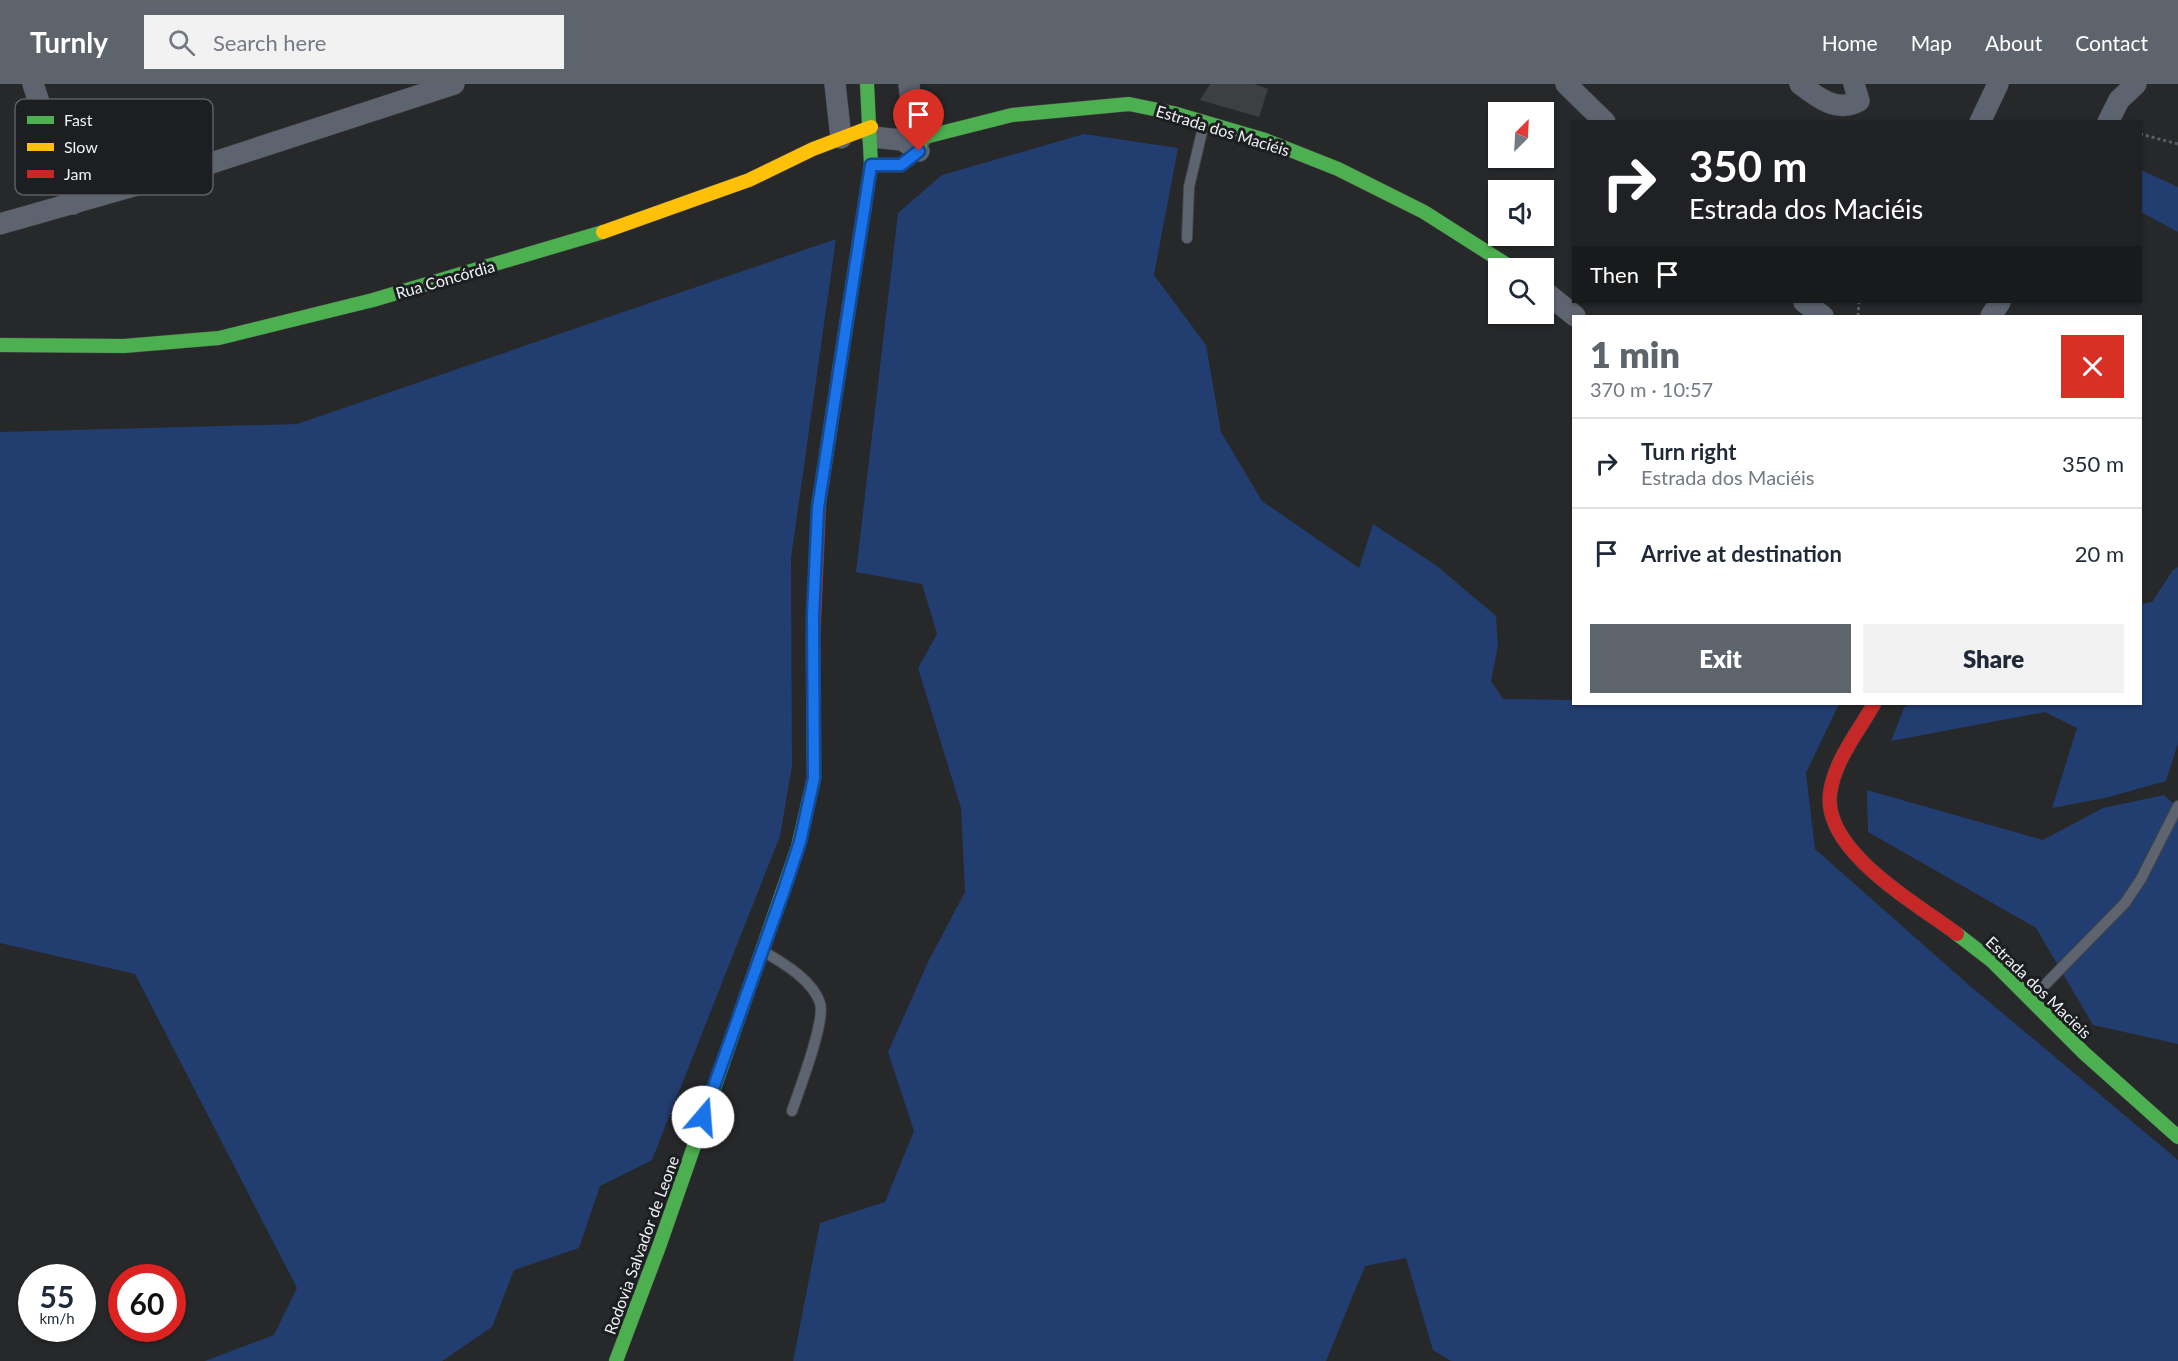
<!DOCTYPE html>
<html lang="en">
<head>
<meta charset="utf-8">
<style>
  body { margin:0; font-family:Lato,sans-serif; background:#f2f2f3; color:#1f2937; height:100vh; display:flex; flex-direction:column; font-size:22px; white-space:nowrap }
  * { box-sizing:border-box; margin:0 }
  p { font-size:20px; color:#747a83 }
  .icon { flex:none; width:33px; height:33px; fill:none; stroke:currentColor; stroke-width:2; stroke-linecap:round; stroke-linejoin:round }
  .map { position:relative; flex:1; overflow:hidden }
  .details { position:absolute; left:1572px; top:231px; width:570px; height:390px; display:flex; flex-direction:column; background:#fff; border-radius:0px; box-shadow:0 2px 4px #0004 }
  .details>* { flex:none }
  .banner { position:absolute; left:1572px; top:36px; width:570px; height:183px; border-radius:0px; box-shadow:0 2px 4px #0004; background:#202124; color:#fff; overflow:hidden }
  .needle { width:39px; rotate:24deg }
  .controls { position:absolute; left:1488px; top:18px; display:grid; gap:12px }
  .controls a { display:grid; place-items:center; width:66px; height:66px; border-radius:0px; background:#fff; box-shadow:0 2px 4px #0004; font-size:30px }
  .speed { position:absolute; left:18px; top:1180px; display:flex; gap:12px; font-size:30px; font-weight:700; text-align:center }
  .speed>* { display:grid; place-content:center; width:78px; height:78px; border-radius:50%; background:#fff; box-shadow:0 2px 4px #0004; line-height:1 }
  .speed small { font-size:15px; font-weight:400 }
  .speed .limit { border:9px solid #d22; background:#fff; color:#111 }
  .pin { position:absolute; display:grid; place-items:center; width:51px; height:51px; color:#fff; margin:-62px -26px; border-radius:50% 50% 50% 0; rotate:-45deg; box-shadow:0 0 6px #0007 }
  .pin .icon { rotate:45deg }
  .me { position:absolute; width:66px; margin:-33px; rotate:18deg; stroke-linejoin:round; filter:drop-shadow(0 0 4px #0008) }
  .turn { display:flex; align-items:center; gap:21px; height:126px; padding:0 18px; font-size:27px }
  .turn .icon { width:78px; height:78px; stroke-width:2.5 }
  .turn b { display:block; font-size:42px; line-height:51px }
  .then { display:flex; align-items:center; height:57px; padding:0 18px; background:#0003; gap:12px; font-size:22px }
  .round { display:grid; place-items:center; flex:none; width:63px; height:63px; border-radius:0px; background:#f2f2f3 }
  .headline { display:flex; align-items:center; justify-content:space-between; height:102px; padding:0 18px }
  h1 { font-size:36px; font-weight:800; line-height:45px; color:#5e646c }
  .action { display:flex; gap:12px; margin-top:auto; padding:12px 18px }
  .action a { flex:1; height:69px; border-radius:0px; background:#5e646c; color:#fff; font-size:24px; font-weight:800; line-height:69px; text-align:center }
  .action a+a { background:#f2f2f3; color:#1f2937 }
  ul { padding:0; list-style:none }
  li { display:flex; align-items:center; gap:18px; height:90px; padding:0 18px; border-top:2px solid #e0e1e3 }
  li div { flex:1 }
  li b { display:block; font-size:22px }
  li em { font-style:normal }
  header { display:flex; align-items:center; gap:36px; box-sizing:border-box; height:84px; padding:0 30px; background:#5e646c; color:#fff }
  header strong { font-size:28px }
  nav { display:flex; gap:33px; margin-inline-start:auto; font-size:21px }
  .search { width:420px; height:54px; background:#f2f2f3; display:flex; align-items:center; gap:15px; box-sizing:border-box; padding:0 21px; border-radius:0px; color:#747a83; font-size:22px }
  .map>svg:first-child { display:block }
  .green { fill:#223d6f }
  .building { fill:#3e3f40 }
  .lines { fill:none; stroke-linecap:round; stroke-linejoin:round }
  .lane-casing { stroke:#444445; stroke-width:12 }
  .street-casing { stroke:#444445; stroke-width:22 }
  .fast-casing { stroke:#444445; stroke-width:15 }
  .slow-casing { stroke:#444445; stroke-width:15 }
  .jam-casing { stroke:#444445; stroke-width:15 }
  .path { stroke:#5a5f66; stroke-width:3; stroke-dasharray:3 3; stroke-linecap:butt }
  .lane { stroke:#5d6470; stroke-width:10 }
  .street { stroke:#5d6470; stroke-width:21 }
  .fast { stroke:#4caf50; stroke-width:14 }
  .slow { stroke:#ffc107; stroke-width:14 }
  .jam { stroke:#c62828; stroke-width:14 }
  .route-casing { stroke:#114b97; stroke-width:15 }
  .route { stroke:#1a73e8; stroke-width:10 }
  .labels { text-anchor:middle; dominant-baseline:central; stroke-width:6; stroke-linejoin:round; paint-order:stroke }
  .street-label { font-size:16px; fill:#f0f1f3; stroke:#1c1e21 }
  .key { fill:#1c1e21; stroke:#5c5d60; stroke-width:1.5 }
  .key-label { font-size:16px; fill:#f0f1f3 }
</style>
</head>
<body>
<header>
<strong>Turnly</strong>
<div class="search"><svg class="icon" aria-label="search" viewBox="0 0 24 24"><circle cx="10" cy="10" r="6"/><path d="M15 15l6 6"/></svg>Search here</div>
<nav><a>Home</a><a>Map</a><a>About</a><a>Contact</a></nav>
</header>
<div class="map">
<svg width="2178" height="1277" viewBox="0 0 2178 1277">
  <rect width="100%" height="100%" fill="#27282a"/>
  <path class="green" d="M1084,50l94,14 -24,127 52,70 15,87 41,69 97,67 14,-44 64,42 59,50 2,30 -7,35 12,18 70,1 1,4h265l-33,69 9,76 155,137 208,174v201h-727l-18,-11 -27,-92 -41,8 -39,95h-533l27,-138 65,-21 29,-71 -26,-79 40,-90 37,-70 -4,-84 -43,-140 19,-34 -15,-50 -66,-12 42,-359 44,-38z
    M2141,86l37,17v45l-37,-20z
    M836,155l-45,319 1,208 -12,70 -128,324 -52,26 -21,62 -65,22 -22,57 -50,34h-237l69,-26 23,-47 -162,-314 -135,-31v-511l297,-8z
    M2178,483v176l-12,38 -61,17 -53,10 25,-80 -32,-16 -154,29 13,-33 4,-4h232l1,-100 11,-2 21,-32z
    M1867,706l176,50 60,-32 61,-13 14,13v236l-85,-19 -57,-97 -168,-96z"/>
  <path class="building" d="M1210,0h44l14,5 -9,28 -59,-17z"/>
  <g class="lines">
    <g class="lane-casing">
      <path id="lane" d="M1187,154l2,-51 15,-64
        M766,869c19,11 47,28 54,50 6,18 -21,87 -28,108
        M2031,915l94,-96 16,-24 37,-73"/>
    </g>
    <g class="street-casing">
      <path id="street" d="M33,0l40,120
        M835,0l6,54
        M909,0l3,29 9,25
        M1566,0l39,38
        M1800,0c18,14 37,29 59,17l-5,-17
        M1980,38l18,-38
        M2108,38l11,-22 17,-16
        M872,53l30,3 17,11
        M0,140l190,-54 264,-86
        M1544,207l31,25
        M1804,218l19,14
        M1991,232l9,-14"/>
    </g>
    <g class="fast-casing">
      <path id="fast" d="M871,81h30l18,-14 2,-13 91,-23 117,-11 44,9 92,27 73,29 86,43 88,56
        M849,223l22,-142 -4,-81
        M0,261l124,1 95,-8 154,-38 230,-68
        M1957,850l35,27 92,92 94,84
        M616,1277l44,-117 138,-397 16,-69 -1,-140"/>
    </g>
    <g class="slow-casing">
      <path id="slow" d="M603,148l146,-52 64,-31 58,-22
        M819,418l30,-195"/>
    </g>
    <g class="jam-casing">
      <path id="jam" d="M813,554l6,-136
        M1874,620c-16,28 -40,57 -44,90 -7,57 87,110 127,140"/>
    </g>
    <path class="path" d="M2140,50l38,10
      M1858,232l1,-14"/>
    <use href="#lane" class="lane"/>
    <use href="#street" class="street"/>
    <use href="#fast" class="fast"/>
    <use href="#slow" class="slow"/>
    <use href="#jam" class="jam"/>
  </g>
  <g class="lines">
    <g class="route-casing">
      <path id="route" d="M703,1033l81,-227 16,-48 14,-64 -1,-163 5,-107 53,-343h30l18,-14"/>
    </g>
    <use href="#route" class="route"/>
  </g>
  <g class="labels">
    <g class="street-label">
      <text transform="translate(1223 46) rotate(17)">Estrada dos Maciéis</text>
      <text transform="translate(445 195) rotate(-16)">Rua Concórdia</text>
      <text transform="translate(2039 903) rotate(44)">Estrada dos Macieis</text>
      <text transform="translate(641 1161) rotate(-70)">Rodovia Salvador de Leone</text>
    </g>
  </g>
  <rect x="15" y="15" width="198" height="96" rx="9" class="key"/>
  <rect x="27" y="32" width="27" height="8" fill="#4caf50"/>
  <rect x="27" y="59" width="27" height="8" fill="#ffc107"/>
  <rect x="27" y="86" width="27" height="8" fill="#c62828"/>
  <g class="key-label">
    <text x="64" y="42">Fast</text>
    <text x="64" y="69">Slow</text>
    <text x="64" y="96">Jam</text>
  </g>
</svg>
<div class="controls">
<a><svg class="needle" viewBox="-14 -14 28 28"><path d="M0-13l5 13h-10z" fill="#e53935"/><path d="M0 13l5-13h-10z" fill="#747a83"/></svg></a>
<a><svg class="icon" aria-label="sound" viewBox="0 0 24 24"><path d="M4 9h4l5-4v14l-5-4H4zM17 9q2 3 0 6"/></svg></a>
<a><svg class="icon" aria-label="search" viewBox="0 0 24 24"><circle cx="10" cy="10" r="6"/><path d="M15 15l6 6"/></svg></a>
</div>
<div class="speed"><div>55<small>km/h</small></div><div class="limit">60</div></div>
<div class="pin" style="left:919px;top:67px;background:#d93025"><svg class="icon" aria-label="arrive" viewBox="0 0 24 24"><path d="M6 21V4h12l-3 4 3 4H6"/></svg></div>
<svg class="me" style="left:703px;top:1033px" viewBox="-20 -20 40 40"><circle r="19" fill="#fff"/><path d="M0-13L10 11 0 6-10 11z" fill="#1a73e8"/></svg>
<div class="banner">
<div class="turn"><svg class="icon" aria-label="right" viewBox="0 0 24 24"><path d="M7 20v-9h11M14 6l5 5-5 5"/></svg><div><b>350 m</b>Estrada dos Maciéis</div></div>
<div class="then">Then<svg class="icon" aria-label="arrive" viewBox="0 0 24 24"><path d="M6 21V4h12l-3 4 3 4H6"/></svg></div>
</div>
<section class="details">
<div class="headline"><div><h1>1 min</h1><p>370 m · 10:57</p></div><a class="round" style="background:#d93025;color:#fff"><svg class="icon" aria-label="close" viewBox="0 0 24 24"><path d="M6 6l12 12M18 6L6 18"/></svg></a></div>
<ul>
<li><svg class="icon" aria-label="right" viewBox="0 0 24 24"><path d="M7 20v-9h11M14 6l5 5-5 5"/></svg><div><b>Turn right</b><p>Estrada dos Maciéis</p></div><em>350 m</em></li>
<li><svg class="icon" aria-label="arrive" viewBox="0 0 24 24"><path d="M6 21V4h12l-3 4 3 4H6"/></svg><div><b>Arrive at destination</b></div><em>20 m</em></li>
</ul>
<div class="action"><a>Exit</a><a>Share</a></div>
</section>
</div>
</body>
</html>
